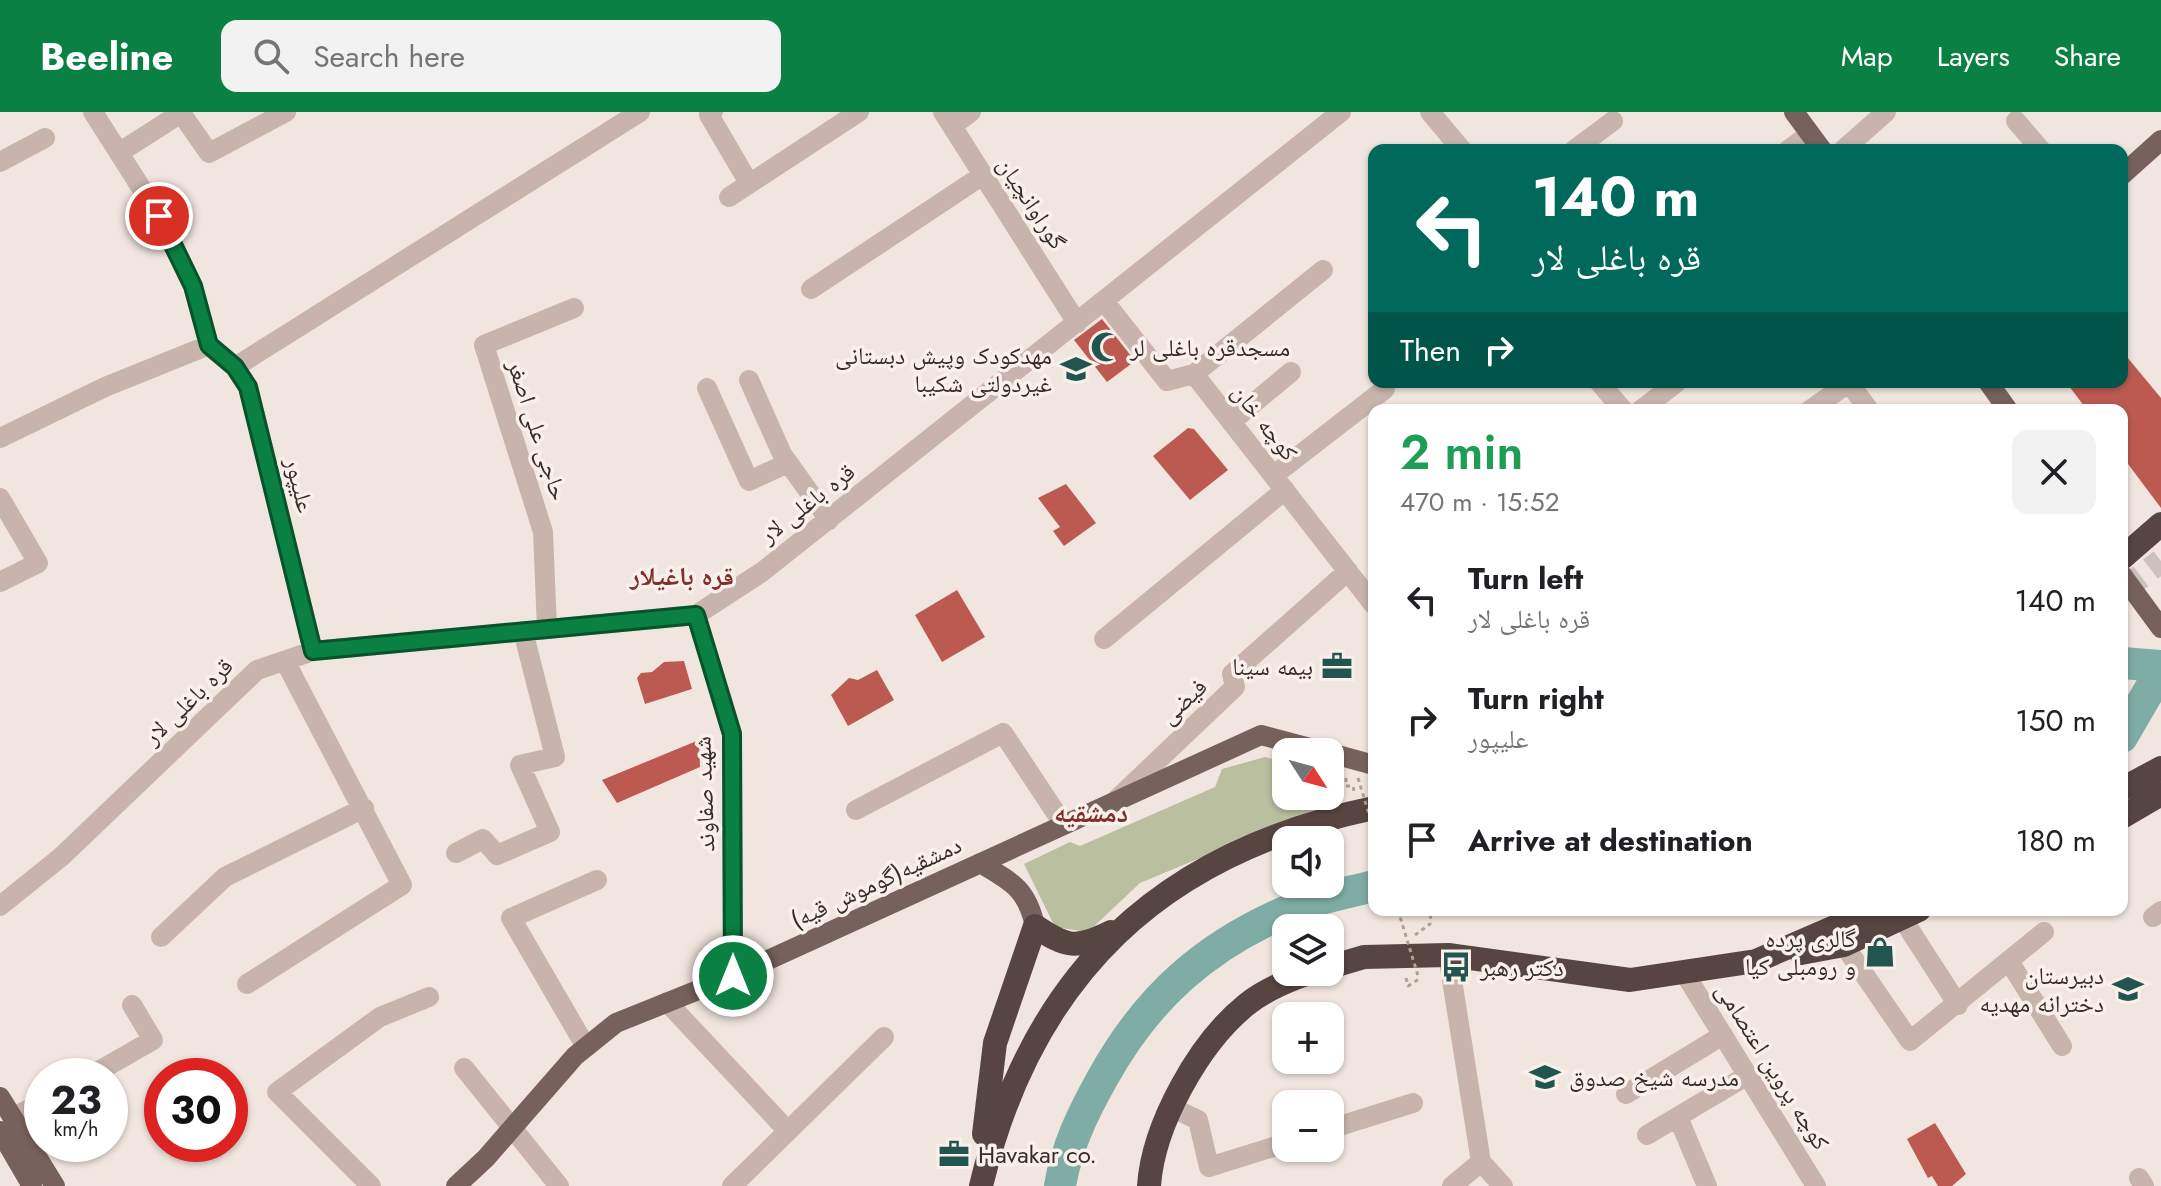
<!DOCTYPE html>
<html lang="en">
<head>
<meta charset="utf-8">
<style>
  body { margin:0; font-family:Jost,"Noto Naskh Arabic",sans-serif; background:#f2f2f2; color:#202124; height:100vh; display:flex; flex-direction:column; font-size:30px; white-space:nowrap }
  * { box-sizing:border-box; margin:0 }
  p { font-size:26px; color:#757577 }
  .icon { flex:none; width:44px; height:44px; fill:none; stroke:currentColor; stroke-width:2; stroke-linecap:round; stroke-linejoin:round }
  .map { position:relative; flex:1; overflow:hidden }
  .drawer { position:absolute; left:1368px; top:292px; width:760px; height:512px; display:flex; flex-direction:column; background:#fff; border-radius:16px; box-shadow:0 2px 6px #0004 }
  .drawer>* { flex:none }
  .top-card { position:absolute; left:1368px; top:32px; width:760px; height:244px; border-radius:16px; box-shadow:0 2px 6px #0004; background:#00695c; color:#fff; overflow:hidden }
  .needle { width:52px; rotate:126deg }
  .controls { position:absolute; left:1272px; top:626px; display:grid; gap:16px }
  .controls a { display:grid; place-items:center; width:72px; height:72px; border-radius:16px; background:#fff; box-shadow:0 2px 6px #0004; font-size:40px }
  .speed { position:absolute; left:24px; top:946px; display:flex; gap:16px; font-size:40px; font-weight:700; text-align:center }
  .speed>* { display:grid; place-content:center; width:104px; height:104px; border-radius:50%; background:#fff; box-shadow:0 2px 6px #0004; line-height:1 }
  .speed small { font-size:20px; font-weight:400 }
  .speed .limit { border:12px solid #d22; background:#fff; color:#111 }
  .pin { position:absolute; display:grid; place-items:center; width:68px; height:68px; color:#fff; margin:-34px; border:4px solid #fff; border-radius:50%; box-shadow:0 2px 8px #0007 }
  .me { position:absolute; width:88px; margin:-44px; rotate:0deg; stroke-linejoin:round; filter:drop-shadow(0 0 6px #0008) }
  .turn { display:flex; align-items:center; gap:28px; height:168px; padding:0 32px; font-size:36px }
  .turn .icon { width:104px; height:104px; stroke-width:2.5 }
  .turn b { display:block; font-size:56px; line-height:68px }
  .then { display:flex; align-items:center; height:76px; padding:0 32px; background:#0003; gap:16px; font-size:30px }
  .round { display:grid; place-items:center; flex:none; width:84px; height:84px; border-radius:16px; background:#f2f2f2 }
  .head { display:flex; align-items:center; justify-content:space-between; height:136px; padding:0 32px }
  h1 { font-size:48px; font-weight:600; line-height:60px; color:#1e9e55 }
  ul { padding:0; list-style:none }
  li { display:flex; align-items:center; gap:24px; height:120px; padding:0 32px }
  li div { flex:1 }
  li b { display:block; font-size:30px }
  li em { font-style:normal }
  header { display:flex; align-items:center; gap:48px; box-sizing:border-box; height:112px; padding:0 40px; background:#0b8043; color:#fff }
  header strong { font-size:38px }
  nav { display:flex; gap:44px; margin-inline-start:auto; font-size:28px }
  .search { width:560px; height:72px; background:#f2f2f2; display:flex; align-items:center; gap:20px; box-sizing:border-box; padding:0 28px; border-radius:16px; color:#757577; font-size:30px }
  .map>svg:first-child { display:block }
  .green { fill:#babfa0 }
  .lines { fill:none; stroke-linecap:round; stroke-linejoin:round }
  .river { stroke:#80aca6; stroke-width:32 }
  .building { fill:#bc5a52 }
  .highway-tunnel { stroke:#ccc1bb; stroke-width:24; stroke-dasharray:24 12; stroke-linecap:butt }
  .path { stroke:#b49e96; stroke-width:3; stroke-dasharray:4 4; stroke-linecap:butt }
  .minor { stroke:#c8b4ac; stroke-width:20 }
  .major { stroke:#77615c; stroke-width:20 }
  .highway { stroke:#574542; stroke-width:24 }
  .path-bridge { stroke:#b49e96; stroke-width:3; stroke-dasharray:4 4; stroke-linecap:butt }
  .route-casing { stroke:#07532c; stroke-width:20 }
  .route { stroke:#0b8043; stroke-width:14 }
  .labels { text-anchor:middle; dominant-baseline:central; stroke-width:7; stroke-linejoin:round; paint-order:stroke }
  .street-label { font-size:24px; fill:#372c2a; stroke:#f9f0eb }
  .poi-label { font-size:24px; fill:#372c2a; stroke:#f9f0eb; text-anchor:start }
  .neighbourhood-label { font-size:26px; font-weight:bold; fill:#7f302a; stroke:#f9f0eb }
</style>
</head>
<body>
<header>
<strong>Beeline</strong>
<div class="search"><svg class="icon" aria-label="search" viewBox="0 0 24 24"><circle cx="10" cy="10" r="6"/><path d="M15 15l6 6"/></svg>Search here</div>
<nav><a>Map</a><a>Layers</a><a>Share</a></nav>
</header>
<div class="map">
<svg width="2161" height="1074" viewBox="0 0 2161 1074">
  <rect width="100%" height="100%" fill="#f1e6df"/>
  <path class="green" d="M1265,645l21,5v34h44v-19l12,22 -202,84 -52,49 -33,-5 -31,-63 46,-22 10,4 135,-59 7,-18z"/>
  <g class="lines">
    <path class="river" d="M2122,551l39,3
      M2122,625l39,-67
      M1060,1074c6,-38 23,-73 42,-107 45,-82 104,-134 190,-170 25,-11 55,-16 82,-23"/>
  </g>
  <path class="building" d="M1102,207l33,42 -28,21 -33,-42z
    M2122,239l39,47v110l-39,-52v-46h-35l-21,-28h56z
    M1188,316l6,1 34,41 -38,30 -37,-44z
    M1066,372l30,39 -32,23 -11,-15 7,-4 -22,-29z
    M957,478l28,47 -43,25 -27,-47z
    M684,549l8,28 -47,15 -8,-26 4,-5 11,-1 12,-10z
    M877,558l17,30 -46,26 -17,-31 18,-17 9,2z
    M699,628l1,27 -83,36 -15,-23z
    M1935,1011l31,51 -14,12h-14l-6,-10 -4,2 -21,-39z"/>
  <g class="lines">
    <path class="highway-tunnel" d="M2122,479l39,-30"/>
    <path class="path" d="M1346,666v8h7l1,5
      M1415,823l15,-11 1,-14
      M1406,866l2,8 11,-7"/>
    <path class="minor" d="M93,0l66,104 34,70 16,59 26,22 13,20 65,264
      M713,0l-4,3 40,68
      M943,0l134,211
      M1430,0l32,38
      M2016,9l25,29
      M952,14l19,-14
      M1574,38l39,-29
      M1788,38l22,-16
      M1843,38l43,-38
      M120,40l61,-39 28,40 77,-41
      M0,50l45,-24
      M729,85l130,-85
      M811,177l172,-114
      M1104,189l63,80 27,-7 180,231
      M235,255l405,-255
      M1194,262l129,-104
      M749,268l33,74 47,66
      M1599,270l24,28
      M1849,271l20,27
      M707,276l42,93 39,-18
      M1641,298l36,-28
      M1810,298l40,-28
      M1231,310l60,-50
      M0,326l105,-51 104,-42
      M1274,363l111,-86
      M0,386l38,65 -38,19
      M696,503l36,119 1,242
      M547,517l-4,-97 -59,-187 90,-37
      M1104,527l181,-149
      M1117,687l118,-112 -3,-13 116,-103
      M856,698l147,-77 61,92
      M456,741l27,-14 14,16 53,-23 -30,-67 35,-8 -32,-126
      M0,794l61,-49 196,-187 56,-19 383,-36 66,-43 579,-460
      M2153,805l8,-6
      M1902,806l56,87
      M161,825l64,-60 139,-69
      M1844,833l66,96 134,-109
      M1448,843l33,207 -29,24
      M2009,849l53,85
      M1685,862l131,212
      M247,872l155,-99 -117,-224
      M667,890l120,128
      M586,935l-75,-129 86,-38
      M464,956l95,118
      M90,964l63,-36 -21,-35
      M1626,982l97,-59
      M1171,995l27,13 11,47 77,-24
      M13,1005l29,-14
      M1678,1005l29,69
      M1330,1017l83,-26
      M1647,1023l101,-60
      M1481,1050l22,24
      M2139,1066l5,8
      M371,1074l-94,-94 103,-75 49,-20
      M732,1074l152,-149"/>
    <path class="major" d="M1794,0l28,38
      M2122,63l39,-35
      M1988,270l20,28
      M2122,463l39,53
      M1330,641l44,12
      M980,751c32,19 47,26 55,63
      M0,985l55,89
      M0,1019l32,55
      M456,1074l30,-28 89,-102 41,-33 117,-47 528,-241 64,17"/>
    <path class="highway" d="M2122,446l39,-34
      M2122,677l39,-21
      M2122,705l39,-23
      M1801,841l43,-8 75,-35
      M1330,855l34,-10 84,-2 182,25 126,-19 118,-51
      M984,1022l11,-91 40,-117c32,22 41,23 76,6
      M981,1074c51,-212 180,-334 393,-378
      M1149,1074c4,-61 50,-143 97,-181 17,-14 46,-27 67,-33"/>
    <path class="path-bridge" d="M1358,666l16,53
      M1398,798l21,69"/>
  </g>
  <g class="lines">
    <g class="route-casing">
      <path id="route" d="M159,104l34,70 16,59 26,22 13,20 65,264 383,-36 36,119 1,242"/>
    </g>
    <use href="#route" class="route"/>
  </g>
  <defs>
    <g id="mosque-bare" transform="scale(2.4)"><path d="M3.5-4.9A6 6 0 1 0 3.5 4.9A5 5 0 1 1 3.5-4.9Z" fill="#235550" stroke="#f9f0eb" stroke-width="2.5" paint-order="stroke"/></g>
    <g id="school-bare" transform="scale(2.4)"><path d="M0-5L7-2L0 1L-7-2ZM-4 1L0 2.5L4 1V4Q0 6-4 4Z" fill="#235550" stroke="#f9f0eb" stroke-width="2.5" paint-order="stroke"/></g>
    <g id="office-bare" transform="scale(2.4)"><path d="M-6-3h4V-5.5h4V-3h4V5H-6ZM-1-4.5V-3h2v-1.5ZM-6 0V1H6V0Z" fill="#235550" stroke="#f9f0eb" stroke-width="2.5" paint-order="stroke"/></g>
    <g id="shop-bare" transform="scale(2.4)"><path d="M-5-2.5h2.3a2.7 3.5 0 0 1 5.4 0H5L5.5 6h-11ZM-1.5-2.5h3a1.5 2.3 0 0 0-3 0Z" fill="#235550" stroke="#f9f0eb" stroke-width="2.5" paint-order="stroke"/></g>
    <g id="bus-bare" transform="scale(2.4)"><path d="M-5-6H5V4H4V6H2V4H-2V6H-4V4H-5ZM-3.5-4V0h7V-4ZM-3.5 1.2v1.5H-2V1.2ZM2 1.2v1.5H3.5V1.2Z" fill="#235550" stroke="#f9f0eb" stroke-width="2.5" paint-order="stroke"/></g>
  </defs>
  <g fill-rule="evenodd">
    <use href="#mosque-bare" x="1106" y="235"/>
    <use href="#school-bare" x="1076" y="257"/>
    <use href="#office-bare" x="1337" y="554"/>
    <use href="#shop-bare" x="1880" y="840"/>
    <use href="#bus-bare" x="1456" y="855"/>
    <use href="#school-bare" x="2128" y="877"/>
    <use href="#school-bare" x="1545" y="965"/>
    <use href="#office-bare" x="954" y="1042"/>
  </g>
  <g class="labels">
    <g class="street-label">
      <text transform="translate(1032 91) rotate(57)">گوراوانچیان</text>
      <text transform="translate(1265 310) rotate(52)">کوچه خان</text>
      <text transform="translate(538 318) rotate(72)">حاجی علی اصغر</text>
      <text transform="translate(300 373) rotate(76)">علیپور</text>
      <text transform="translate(807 391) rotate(-38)">قره باغلی لار</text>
      <text transform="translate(188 589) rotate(-44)">قره باغلی لار</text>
      <text transform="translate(1183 589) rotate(-43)">فیضی</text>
      <text transform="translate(704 682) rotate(-92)">شهید صفاوند</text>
      <text transform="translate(876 770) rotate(-25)">دمشقیه(گوموش قیه)</text>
      <text transform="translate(1773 954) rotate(58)">کوچه پروین اعتصامی</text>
    </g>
    <g class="poi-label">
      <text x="1130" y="235">مسجدقره باغلی لر</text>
      <text x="1052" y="243" text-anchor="end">مهدکودک وپیش دبستانی<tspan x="1052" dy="28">غیردولتی شکیبا</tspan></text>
      <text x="1313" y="554" text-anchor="end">بیمه سینا</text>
      <text x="1856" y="826" text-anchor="end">گالری پرده<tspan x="1856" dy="28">و رومبلی کیا</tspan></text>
      <text x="1480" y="855">دکتر رهبر</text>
      <text x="2104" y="863" text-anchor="end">دبیرستان<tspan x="2104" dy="28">دخترانه مهدیه</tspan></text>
      <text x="1569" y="965">مدرسه شیخ صدوق</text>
      <text x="978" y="1042">Havakar co.</text>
    </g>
    <g class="neighbourhood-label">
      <text x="682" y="464">قره باغیلار</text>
      <text x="1091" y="701">دمشقیه</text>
    </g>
  </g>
</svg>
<div class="controls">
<a><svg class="needle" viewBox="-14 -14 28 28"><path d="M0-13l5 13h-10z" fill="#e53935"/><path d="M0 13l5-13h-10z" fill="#757577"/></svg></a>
<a><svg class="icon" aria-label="sound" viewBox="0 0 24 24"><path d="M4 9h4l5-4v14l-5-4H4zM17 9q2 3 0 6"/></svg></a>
<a><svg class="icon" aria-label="layers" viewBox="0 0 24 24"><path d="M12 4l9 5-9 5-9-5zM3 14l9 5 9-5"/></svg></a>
<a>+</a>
<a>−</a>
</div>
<div class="speed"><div>23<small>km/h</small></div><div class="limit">30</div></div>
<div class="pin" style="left:159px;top:104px;background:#d93025"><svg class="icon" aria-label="arrive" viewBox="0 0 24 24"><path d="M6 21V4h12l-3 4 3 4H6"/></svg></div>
<svg class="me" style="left:733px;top:864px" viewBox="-20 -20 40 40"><circle r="17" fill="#0b8043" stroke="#fff" stroke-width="3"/><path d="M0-11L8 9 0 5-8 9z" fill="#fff"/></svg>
<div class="top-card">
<div class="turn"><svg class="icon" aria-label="left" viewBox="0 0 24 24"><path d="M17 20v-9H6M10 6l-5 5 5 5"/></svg><div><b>140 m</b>قره باغلی لار</div></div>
<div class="then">Then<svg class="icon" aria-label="right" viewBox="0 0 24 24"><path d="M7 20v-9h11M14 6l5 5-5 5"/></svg></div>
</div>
<section class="drawer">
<div class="head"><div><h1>2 min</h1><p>470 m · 15:52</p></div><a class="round"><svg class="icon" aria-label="close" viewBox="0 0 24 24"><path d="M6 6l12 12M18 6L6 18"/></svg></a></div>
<ul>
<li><svg class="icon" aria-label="left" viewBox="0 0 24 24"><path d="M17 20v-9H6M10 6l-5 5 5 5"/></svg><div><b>Turn left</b><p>قره باغلی لار</p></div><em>140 m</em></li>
<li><svg class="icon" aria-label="right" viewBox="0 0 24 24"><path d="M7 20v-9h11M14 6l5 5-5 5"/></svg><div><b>Turn right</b><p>علیپور</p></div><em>150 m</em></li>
<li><svg class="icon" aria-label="arrive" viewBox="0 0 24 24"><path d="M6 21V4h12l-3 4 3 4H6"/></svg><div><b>Arrive at destination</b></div><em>180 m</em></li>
</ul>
</section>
</div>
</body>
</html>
